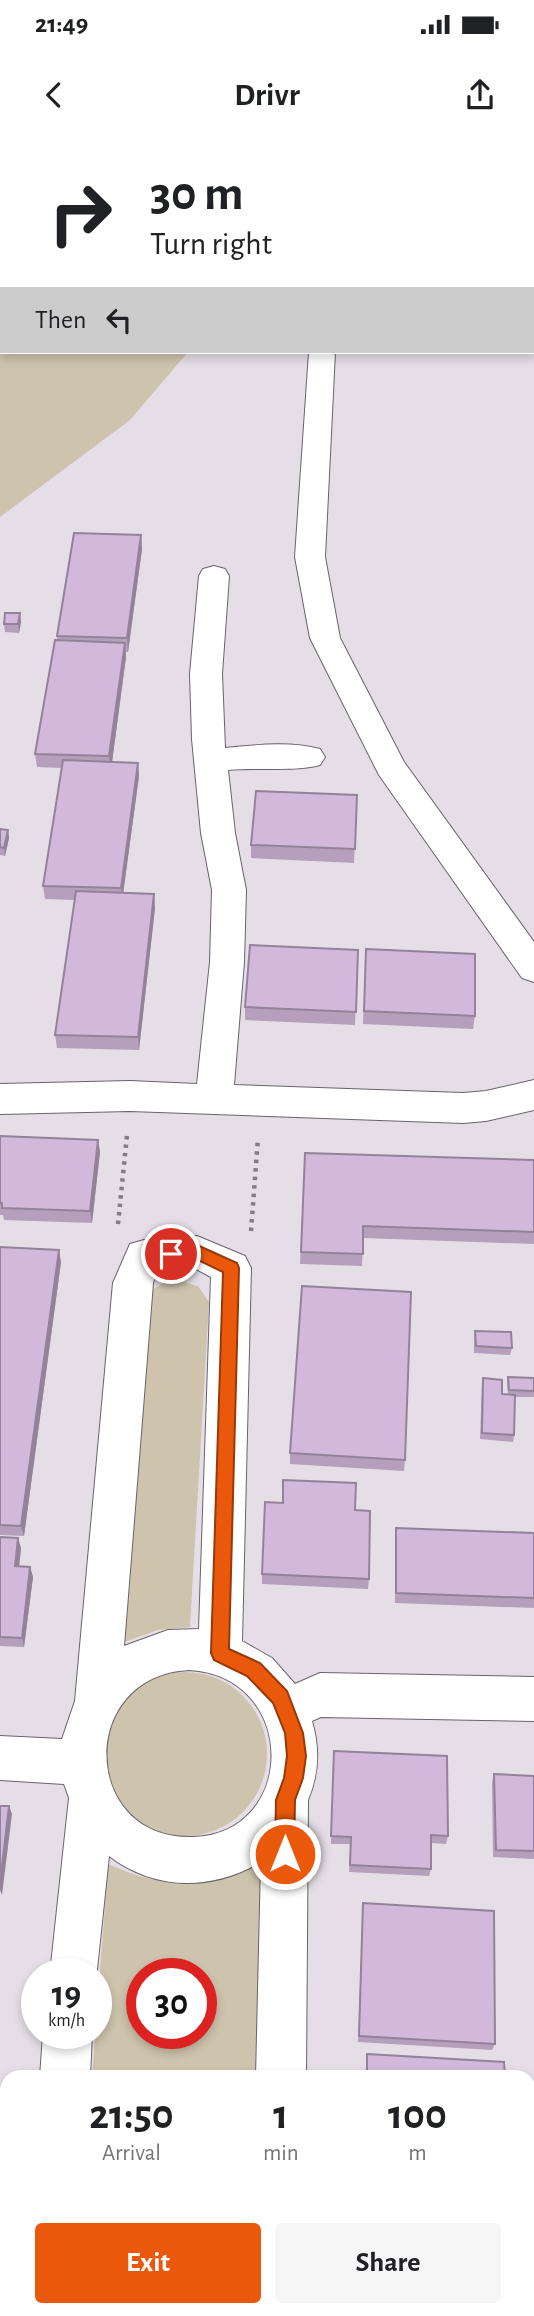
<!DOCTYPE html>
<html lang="en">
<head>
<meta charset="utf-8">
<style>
  body { margin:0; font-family:"Alegreya Sans",sans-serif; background:#f6f6f6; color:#202124; height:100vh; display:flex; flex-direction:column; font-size:26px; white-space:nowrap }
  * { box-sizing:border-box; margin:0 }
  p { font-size:23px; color:#757577 }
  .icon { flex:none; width:38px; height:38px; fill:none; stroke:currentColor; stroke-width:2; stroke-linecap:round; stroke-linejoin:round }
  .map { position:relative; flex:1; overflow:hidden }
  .panel { position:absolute; left:0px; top:1930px; width:536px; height:247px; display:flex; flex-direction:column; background:#fff; border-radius:21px 21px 0 0; box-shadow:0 4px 10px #0003 }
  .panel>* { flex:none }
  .hud { position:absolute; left:0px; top:0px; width:536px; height:214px; box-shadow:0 4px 10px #0003; background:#fff; color:#202124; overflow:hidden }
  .speed { position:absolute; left:21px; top:1818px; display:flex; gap:14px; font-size:35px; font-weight:700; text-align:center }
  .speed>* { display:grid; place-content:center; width:91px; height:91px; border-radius:50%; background:#fff; box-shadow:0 4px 10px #0003; line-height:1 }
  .speed small { font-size:18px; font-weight:400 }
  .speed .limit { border:10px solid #d22; background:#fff; color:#111 }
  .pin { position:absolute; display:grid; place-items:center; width:60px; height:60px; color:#fff; margin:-30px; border:4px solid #fff; border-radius:50%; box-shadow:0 2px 7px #0007 }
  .me { position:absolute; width:77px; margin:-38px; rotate:0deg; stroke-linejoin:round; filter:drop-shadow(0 0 5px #0008) }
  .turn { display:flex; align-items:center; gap:24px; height:147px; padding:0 35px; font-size:32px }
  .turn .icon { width:91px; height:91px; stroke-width:2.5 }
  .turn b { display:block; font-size:49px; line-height:60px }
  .then { display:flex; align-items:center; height:66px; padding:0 35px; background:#0003; gap:14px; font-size:26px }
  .eta { display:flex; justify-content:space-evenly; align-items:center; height:119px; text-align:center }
  .eta b { font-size:42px; font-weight:700; line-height:49px }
  .cta { display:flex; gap:14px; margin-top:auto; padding:14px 35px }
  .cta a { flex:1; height:80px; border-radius:7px; background:#ea580c; color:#fff; font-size:28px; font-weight:700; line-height:80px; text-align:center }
  .cta a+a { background:#f6f6f6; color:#202124 }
  .status { display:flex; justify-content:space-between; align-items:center; height:49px; padding:0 35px; background:#fff; direction:ltr }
  .status svg { height:19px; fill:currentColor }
  header { display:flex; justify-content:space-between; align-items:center; height:91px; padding:0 35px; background:#fff; font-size:32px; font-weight:700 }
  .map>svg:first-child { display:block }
  .green { fill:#cec4ad; fill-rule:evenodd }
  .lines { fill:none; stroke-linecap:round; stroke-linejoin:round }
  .street-casing { stroke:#69636b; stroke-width:2 }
  .path { stroke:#817d83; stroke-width:4.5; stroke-dasharray:3.5 5; stroke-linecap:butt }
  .street { fill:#fff; fill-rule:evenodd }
  .wall { fill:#b59fbc }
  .shaded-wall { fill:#938299 }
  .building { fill:#d2b9db; stroke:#938299; stroke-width:2 }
  .route { fill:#ea580c; stroke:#983908; stroke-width:2 }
</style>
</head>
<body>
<div class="status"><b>21:49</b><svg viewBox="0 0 49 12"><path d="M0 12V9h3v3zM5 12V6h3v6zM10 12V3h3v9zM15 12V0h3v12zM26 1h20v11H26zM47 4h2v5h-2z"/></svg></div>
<header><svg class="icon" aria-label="back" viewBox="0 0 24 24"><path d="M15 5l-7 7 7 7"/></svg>Drivr<svg class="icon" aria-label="share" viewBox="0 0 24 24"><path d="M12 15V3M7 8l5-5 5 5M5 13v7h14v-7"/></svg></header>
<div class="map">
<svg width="534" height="2176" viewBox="0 0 534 2176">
  <rect width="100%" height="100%" fill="#e5dee7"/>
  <path class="green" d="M0,0l224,2h-222v210h186l-58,68 -130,97z
    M177,1140l21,6 11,16 -19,325 -32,3 -39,14 33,-354 12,-7z
    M103 1614a82 82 0 1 1 164 0a82 82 0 1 1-164 0Z
    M262,1720l-6,217h-164l16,-213c65,29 90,21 154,-4zM142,1834h59v60h-59z
    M75,2170h173v6h-173z"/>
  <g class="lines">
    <g class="street-casing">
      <path id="street" d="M387,0h25l-26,2z
        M309,212h26l-10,205 15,81 64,124 130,180v40l-12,-4 -143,-203 -69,-137 -15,-81z
        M214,426l11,3 4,7 -7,98 3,74c31,-3 65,-7 95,1l5,8 -5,8c-24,7 -64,2 -92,5l7,63 11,57 -2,72 -10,123 229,8 23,-2 48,-11v30l-48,11 -23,2 -333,-12 -130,3v-30l130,-3 67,3 13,-122 2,-72 -11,-57 -9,-94 -2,-65 9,-98 4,-7z
        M197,1096l48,20 6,12 -9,373 30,17 23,26 25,-11 214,4v44l-213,-4 -9,4c8,27 7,53 -4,79l-2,277h-50l5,-215c-49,29 -106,29 -152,-6l-13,123v-5h-46l19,-176 -5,-14 -64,-4v-44l62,3 13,-38 38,-418 17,-39 14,-4zM194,1128l17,9 -12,352 -31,1 -44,16 29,-363 4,-12zM189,1530c110,6 109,165 3,167 -111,3 -116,-161 -3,-167z
        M43,1894h49l-2,43h-50z
        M22,2170h54v6h-54z
        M248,2170h54v6h-54z"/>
    </g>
    <path class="path" d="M118,1084l9,-89
      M251,1091l7,-93"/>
    <use href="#street" class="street"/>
  </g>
  <path class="wall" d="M141,395l1,14 -14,103h-2v5l-14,105 26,1 1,13 -16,117 31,1 1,14 -16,142 -82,-2 -2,-13 20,-135 -30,-1 -2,-13 19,-118 -25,-1 -2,-13 22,-114v-4z
    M20,473l1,9 -2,11 -14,-1 -1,-8z
    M357,655l-3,68 -103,-5v-13z
    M0,689l8,1 1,8 -4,18 -5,-1z
    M366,809l109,67 -2,13 -110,-5z
    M358,810l-3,75 -110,-5v-13z
    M0,996l98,4 2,12 -8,71 -88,-3 -1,-5h-3z
    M305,1013l229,7v84l-171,-6 -1,28 -62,-2z
    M0,1107l61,15 -37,274 -24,-1z
    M475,1191l37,17 -2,7 -36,-2v-15z
    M508,1237l26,1v19h-19l-1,38 -1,7 -33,-3 2,-55 1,-6 19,16 6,1 -1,-12z
    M290,1313l115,7 -1,11 -114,-7z
    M283,1363l72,7 14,69 -1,10 -106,-5v-10z
    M396,1388l138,5v75l-139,-5v-65z
    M0,1397l21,11 -2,19h11l3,10 -9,70 -24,-1z
    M333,1620l115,76 -2,8 -15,-1v26l-2,7 -80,-4 1,-28h-19z
    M494,1634l40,2v83l-41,-2 -1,-75z
    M363,1763l132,141 -3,6 -134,-8z"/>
  <path class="shaded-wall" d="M141,395l1,14 -14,103 -1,-14z
    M20,473l1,9 -2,11 -1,-9z
    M125,503l1,14 -15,113 -2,-14z
    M138,623l1,13 -17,126 -1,-14z
    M8,690l1,8 -4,18 -1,-8z
    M154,754l1,14 -16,142 -1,-13z
    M98,1000l2,12 -8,71 -2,-12z
    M59,1110l2,12 -37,274 -3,-10z
    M18,1398l3,10 -3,28 -3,-10z
    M30,1427l3,10 -9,70 -2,-9z
    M9,1666l3,8 -10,81 -2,-5v-7z"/>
  <path class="building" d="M74,393l67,2 -14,103 -70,-2z
    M5,473h15l-2,11h-14z
    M55,500l70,3 -16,113 -74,-2z
    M63,620l75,3 -17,125 -78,-2z
    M256,651l101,4 -2,54 -104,-4z
    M0,689l8,1 -4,18 -4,-1z
    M76,751l78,3 -16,143 -83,-2z
    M250,805l108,5 -2,62 -111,-5z
    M366,809l109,5v62l-111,-5z
    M0,996l98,4 -8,71 -88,-3v-5h-2z
    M305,1013l229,7v72l-171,-6v28l-62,-2z
    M0,1107l59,3 -38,276 -21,-1z
    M302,1146l109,6 -6,168 -115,-7z
    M475,1191l36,1 1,16 -36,-2z
    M508,1237l26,1v13l-25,-1z
    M483,1238l19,2v14l13,1 -1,40 -32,-2z
    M283,1340l73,3 -1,27 15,1 -1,68 -107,-5 3,-72 18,1z
    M396,1388l138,5v65l-138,-5z
    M0,1397l18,1 -3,28 15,1 -8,71 -22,-1z
    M334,1611l113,5 1,80 -17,-1v34l-81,-4 1,-28 -20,-1z
    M494,1634l40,2v75l-38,-1z
    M0,1666h9l-9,77z
    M363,1763l131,8 1,133 -136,-8z
    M367,1914l137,8 1,15h-138z
    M345,2170h132v6h-132z"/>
  <path class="route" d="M197,1105l40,18 2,5 -10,381 31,14 27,28 16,42 3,23 -3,22 -8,22 -1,54 -2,7 -7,2 -7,-2 -3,-7 1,-54 8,-22 3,-22 -2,-23 -12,-30 -26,-27 -33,-16 -3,-7 12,-381 -27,-13h-31l-2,-5 2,-5z"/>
</svg>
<div class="speed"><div>19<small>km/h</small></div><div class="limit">30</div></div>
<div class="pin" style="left:171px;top:1114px;background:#d93025"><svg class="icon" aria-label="arrive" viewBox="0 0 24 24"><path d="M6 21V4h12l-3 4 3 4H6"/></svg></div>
<svg class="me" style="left:285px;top:1714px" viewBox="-20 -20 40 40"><circle r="17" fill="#ea580c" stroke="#fff" stroke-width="3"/><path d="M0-11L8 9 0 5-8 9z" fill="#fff"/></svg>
<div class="hud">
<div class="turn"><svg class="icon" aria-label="right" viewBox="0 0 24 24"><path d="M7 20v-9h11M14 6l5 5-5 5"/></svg><div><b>30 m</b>Turn right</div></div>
<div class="then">Then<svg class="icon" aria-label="left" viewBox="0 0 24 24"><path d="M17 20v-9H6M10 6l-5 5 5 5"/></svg></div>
</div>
<section class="panel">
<div class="eta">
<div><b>21:50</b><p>Arrival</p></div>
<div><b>1</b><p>min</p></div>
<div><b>100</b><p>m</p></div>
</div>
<div class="cta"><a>Exit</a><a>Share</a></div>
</section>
</div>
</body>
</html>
